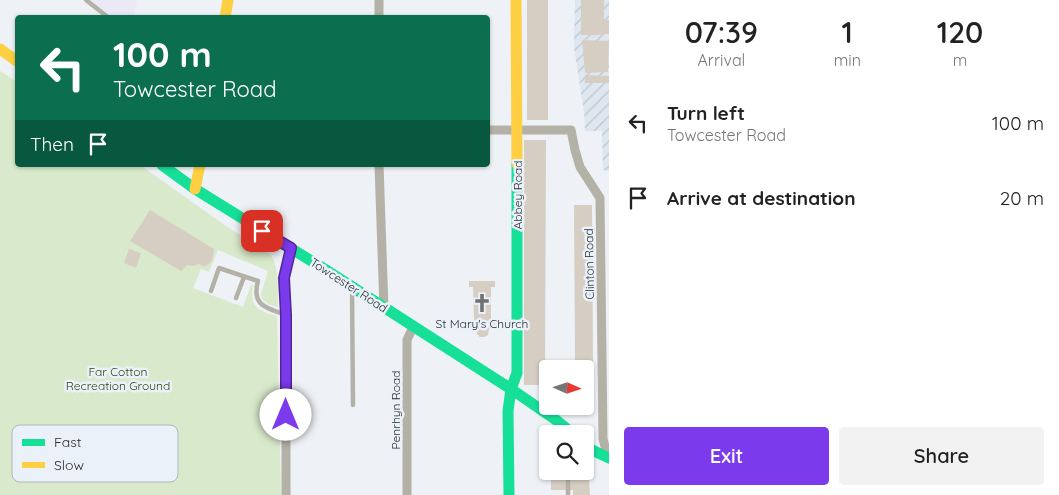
<!DOCTYPE html>
<html lang="en">
<head>
<meta charset="utf-8">
<style>
  body { margin:0; font-family:Quicksand,sans-serif; background:#f2f2f2; color:#222; height:100vh; display:flex; flex-direction:column; font-size:19px; white-space:nowrap }
  * { box-sizing:border-box; margin:0 }
  p { font-size:16px; color:#767676 }
  .icon { flex:none; width:28px; height:28px; fill:none; stroke:currentColor; stroke-width:2; stroke-linecap:round; stroke-linejoin:round }
  .map { position:relative; flex:1; overflow:hidden }
  .panel { display:flex; flex-direction:column; background:#fff; width:450px }
  .panel>* { flex:none }
  .top-card { position:absolute; left:15px; top:15px; width:475px; height:152px; border-radius:5px; box-shadow:0 1px 4px #0004; background:#0b6e4f; color:#fff; overflow:hidden }
  .needle { width:32px; rotate:93deg }
  .buttons { position:absolute; left:539px; top:360px; display:grid; gap:10px }
  .buttons a { display:grid; place-items:center; width:55px; height:55px; border-radius:5px; background:#fff; box-shadow:0 1px 4px #0004; font-size:25px }
  .pin { position:absolute; display:grid; place-items:center; width:42px; height:42px; color:#fff; margin:-21px; border-radius:10px; box-shadow:0 2px 8px #0006 }
  .me { position:absolute; width:55px; margin:-28px; rotate:0deg; stroke-linejoin:round; filter:drop-shadow(0 0 4px #0008) }
  .turn { display:flex; align-items:center; gap:18px; height:105px; padding:0 15px; font-size:22px }
  .turn .icon { width:65px; height:65px; stroke-width:2.5 }
  .turn b { display:block; font-size:35px; line-height:42px }
  .then { display:flex; align-items:center; height:48px; padding:0 15px; background:#0003; gap:10px; font-size:19px }
  .eta { display:flex; justify-content:space-evenly; align-items:center; height:85px; text-align:center }
  .eta b { font-size:30px; font-weight:600; line-height:35px }
  .primary-button { display:flex; gap:10px; margin-top:auto; padding:10px 15px }
  .primary-button a { flex:1; height:58px; border-radius:5px; background:#7c3aed; color:#fff; font-size:20px; font-weight:600; line-height:58px; text-align:center }
  .primary-button a+a { background:#f2f2f2; color:#222 }
  ul { padding:0; list-style:none }
  li { display:flex; align-items:center; gap:15px; height:75px; padding:0 15px }
  li div { flex:1 }
  li b { display:block; font-size:19px }
  li em { font-style:normal }
  main { display:flex; flex:1; min-height:0 }
  .map>svg:first-child { display:block }
  .industrial { fill:url(#industrial-furrows) }
  .education { fill:#ece9f7 }
  .green { fill:#d9e9cb }
  .building { fill:#d6cec3 }
  .lines { fill:none; stroke-linecap:round; stroke-linejoin:round }
  .lane { stroke:#b4b1a7; stroke-width:4.5 }
  .street { stroke:#b4b1a7; stroke-width:9 }
  .fast { stroke:#16e098; stroke-width:11 }
  .slow { stroke:#ffcf43; stroke-width:11 }
  .route-casing { stroke:#51269a; stroke-width:12 }
  .route { stroke:#7c3aed; stroke-width:9 }
  .labels { text-anchor:middle; dominant-baseline:central; stroke-width:5; stroke-linejoin:round; paint-order:stroke }
  .street-label { font-size:12px; fill:#2a2c2f; stroke:#ebf1f9 }
  .poi-label { font-size:12px; fill:#2a2c2f; stroke:#ebf1f9 }
  .park-label { font-size:12px; fill:#31440e; stroke:#ebf1f9 }
  .key { fill:#ebf1f9; stroke:#b1b6bc; stroke-width:1 }
  .key-label { font-size:14px; fill:#2a2c2f }
</style>
</head>
<body>
<main>
<div class="map">
<svg width="609" height="495" viewBox="0 0 609 495">
  <defs>
    <pattern id="industrial-furrows" width="10" height="10" patternUnits="userSpaceOnUse" patternTransform="scale(1.25)"><rect width="10" height="10" fill="#dee6f0"/><path d="M-1 1l2-2M0 10L10 0M9 11l2-2" fill="none" stroke="#bfc5ce"/></pattern>
  </defs>
  <rect width="100%" height="100%" fill="#eef2f6"/>
  <path class="industrial" d="M575,0h34v171l-6,-1 -1,-39h-17l-1,-19 -10,-65z"/>
  <path class="education" d="M89,0h48l-3,17h-14l-3,-2 -2,2h-3z"/>
  <path class="green" d="M0,71l17,11 1,83h122l86,61 45,29c9,15 6,34 7,52l-10,-3 -6,-5 -1,-5 7,-23 -50,-21 -9,22 -8,-3 -8,19 50,19 8,-22h2c-4,22 5,26 24,31l4,179h-281z"/>
  <path class="building" d="M527,0h21v120h-21z
    M581,0h23v20h5v14h-5l-1,1h-22z
    M582,40l27,1 -1,31 -23,1z
    M585,75l24,1v7h-24z
    M524,140h22l-1,245h-21z
    M574,205h18l1,161h-18z
    M150,210l64,39 -1,8 -2,5 -7,5 -5,-3 -6,2 -6,-1 -6,6 -51,-30z
    M129,249l12,4 -5,15 -12,-5z
    M469,281h26v6h-4v32h10v10h-12l-1,6 -4,2h-4l-3,-3 -1,-5h-7l-1,-9h6l-1,-33h-4z
    M551,471h29l9,8 1,16h-17v-5h-22z"/>
  <g class="lines">
    <path class="lane" d="M86,0l23,18
      M352,290l1,115
      M211,291l8,-23 39,13c-7,25 9,27 28,34
      M236,298l8,-21
      M568,471v24"/>
    <path class="street" d="M379,18v-18
      M488,130h83l4,20 5,17 20,31 3,241 5,18
      M379,165l5,143
      M286,495v-180l-2,-37 7,-30
      M407,495v-155l6,-13"/>
    <path class="fast" d="M162,165l33,24 131,81 185,119 45,31 17,14
      M585,444l7,6 17,8
      M509,495l-1,-84 3,-22 6,-16v-209"/>
    <path class="slow" d="M516,0l1,164
      M225,18l3,-18
      M0,49l18,13
      M195,189l5,-24"/>
  </g>
  <g class="lines">
    <g class="route-casing">
      <path id="route" d="M262,231l29,17 -7,30 2,37v100"/>
    </g>
    <use href="#route" class="route"/>
  </g>
  <defs>
    <g id="church-bare" transform="scale(1.5)"><path d="M-1.2-6h2.4v3.5h3.3v2.4h-3.3V6h-2.4V-.1h-3.3v-2.4h3.3Z" fill="#6f7175" stroke="#ebf1f9" stroke-width="2.5" paint-order="stroke"/></g>
  </defs>
  <g fill-rule="evenodd">
    <use href="#church-bare" x="482" y="303"/>
  </g>
  <g class="labels">
    <g class="street-label">
      <text transform="translate(517 195) rotate(-90)">Abbey Road</text>
      <text transform="translate(589 264) rotate(-91)">Clinton Road</text>
      <text transform="translate(349 285) rotate(33)">Towcester Road</text>
      <text transform="translate(395 410) rotate(-90)">Penrhyn Road</text>
    </g>
    <g class="poi-label">
      <text x="482" y="323">St Mary's Church</text>
    </g>
    <g class="park-label">
      <text x="118" y="371">Far Cotton<tspan x="118" dy="14">Recreation Ground</tspan></text>
    </g>
  </g>
  <rect x="12" y="425" width="166" height="57" rx="8" class="key"/>
  <rect x="22" y="439" width="23" height="7" fill="#16e098"/>
  <rect x="22" y="462" width="23" height="6" fill="#ffcf43"/>
  <g class="key-label">
    <text x="54" y="447">Fast</text>
    <text x="54" y="470">Slow</text>
  </g>
</svg>
<div class="buttons">
<a><svg class="needle" viewBox="-14 -14 28 28"><path d="M0-13l5 13h-10z" fill="#e53935"/><path d="M0 13l5-13h-10z" fill="#767676"/></svg></a>
<a><svg class="icon" aria-label="search" viewBox="0 0 24 24"><circle cx="10" cy="10" r="6"/><path d="M15 15l6 6"/></svg></a>
</div>
<div class="pin" style="left:262px;top:231px;background:#d93025"><svg class="icon" aria-label="arrive" viewBox="0 0 24 24"><path d="M6 21V4h12l-3 4 3 4H6"/></svg></div>
<svg class="me" style="left:286px;top:415px" viewBox="-20 -20 40 40"><circle r="19" fill="#fff"/><path d="M0-13L10 11 0 6-10 11z" fill="#7c3aed"/></svg>
<div class="top-card">
<div class="turn"><svg class="icon" aria-label="left" viewBox="0 0 24 24"><path d="M17 20v-9H6M10 6l-5 5 5 5"/></svg><div><b>100 m</b>Towcester Road</div></div>
<div class="then">Then<svg class="icon" aria-label="arrive" viewBox="0 0 24 24"><path d="M6 21V4h12l-3 4 3 4H6"/></svg></div>
</div>
</div>
<section class="panel">
<div class="eta">
<div><b>07:39</b><p>Arrival</p></div>
<div><b>1</b><p>min</p></div>
<div><b>120</b><p>m</p></div>
</div>
<ul>
<li><svg class="icon" aria-label="left" viewBox="0 0 24 24"><path d="M17 20v-9H6M10 6l-5 5 5 5"/></svg><div><b>Turn left</b><p>Towcester Road</p></div><em>100 m</em></li>
<li><svg class="icon" aria-label="arrive" viewBox="0 0 24 24"><path d="M6 21V4h12l-3 4 3 4H6"/></svg><div><b>Arrive at destination</b></div><em>20 m</em></li>
</ul>
<div class="primary-button"><a>Exit</a><a>Share</a></div>
</section>
</main>
</body>
</html>
